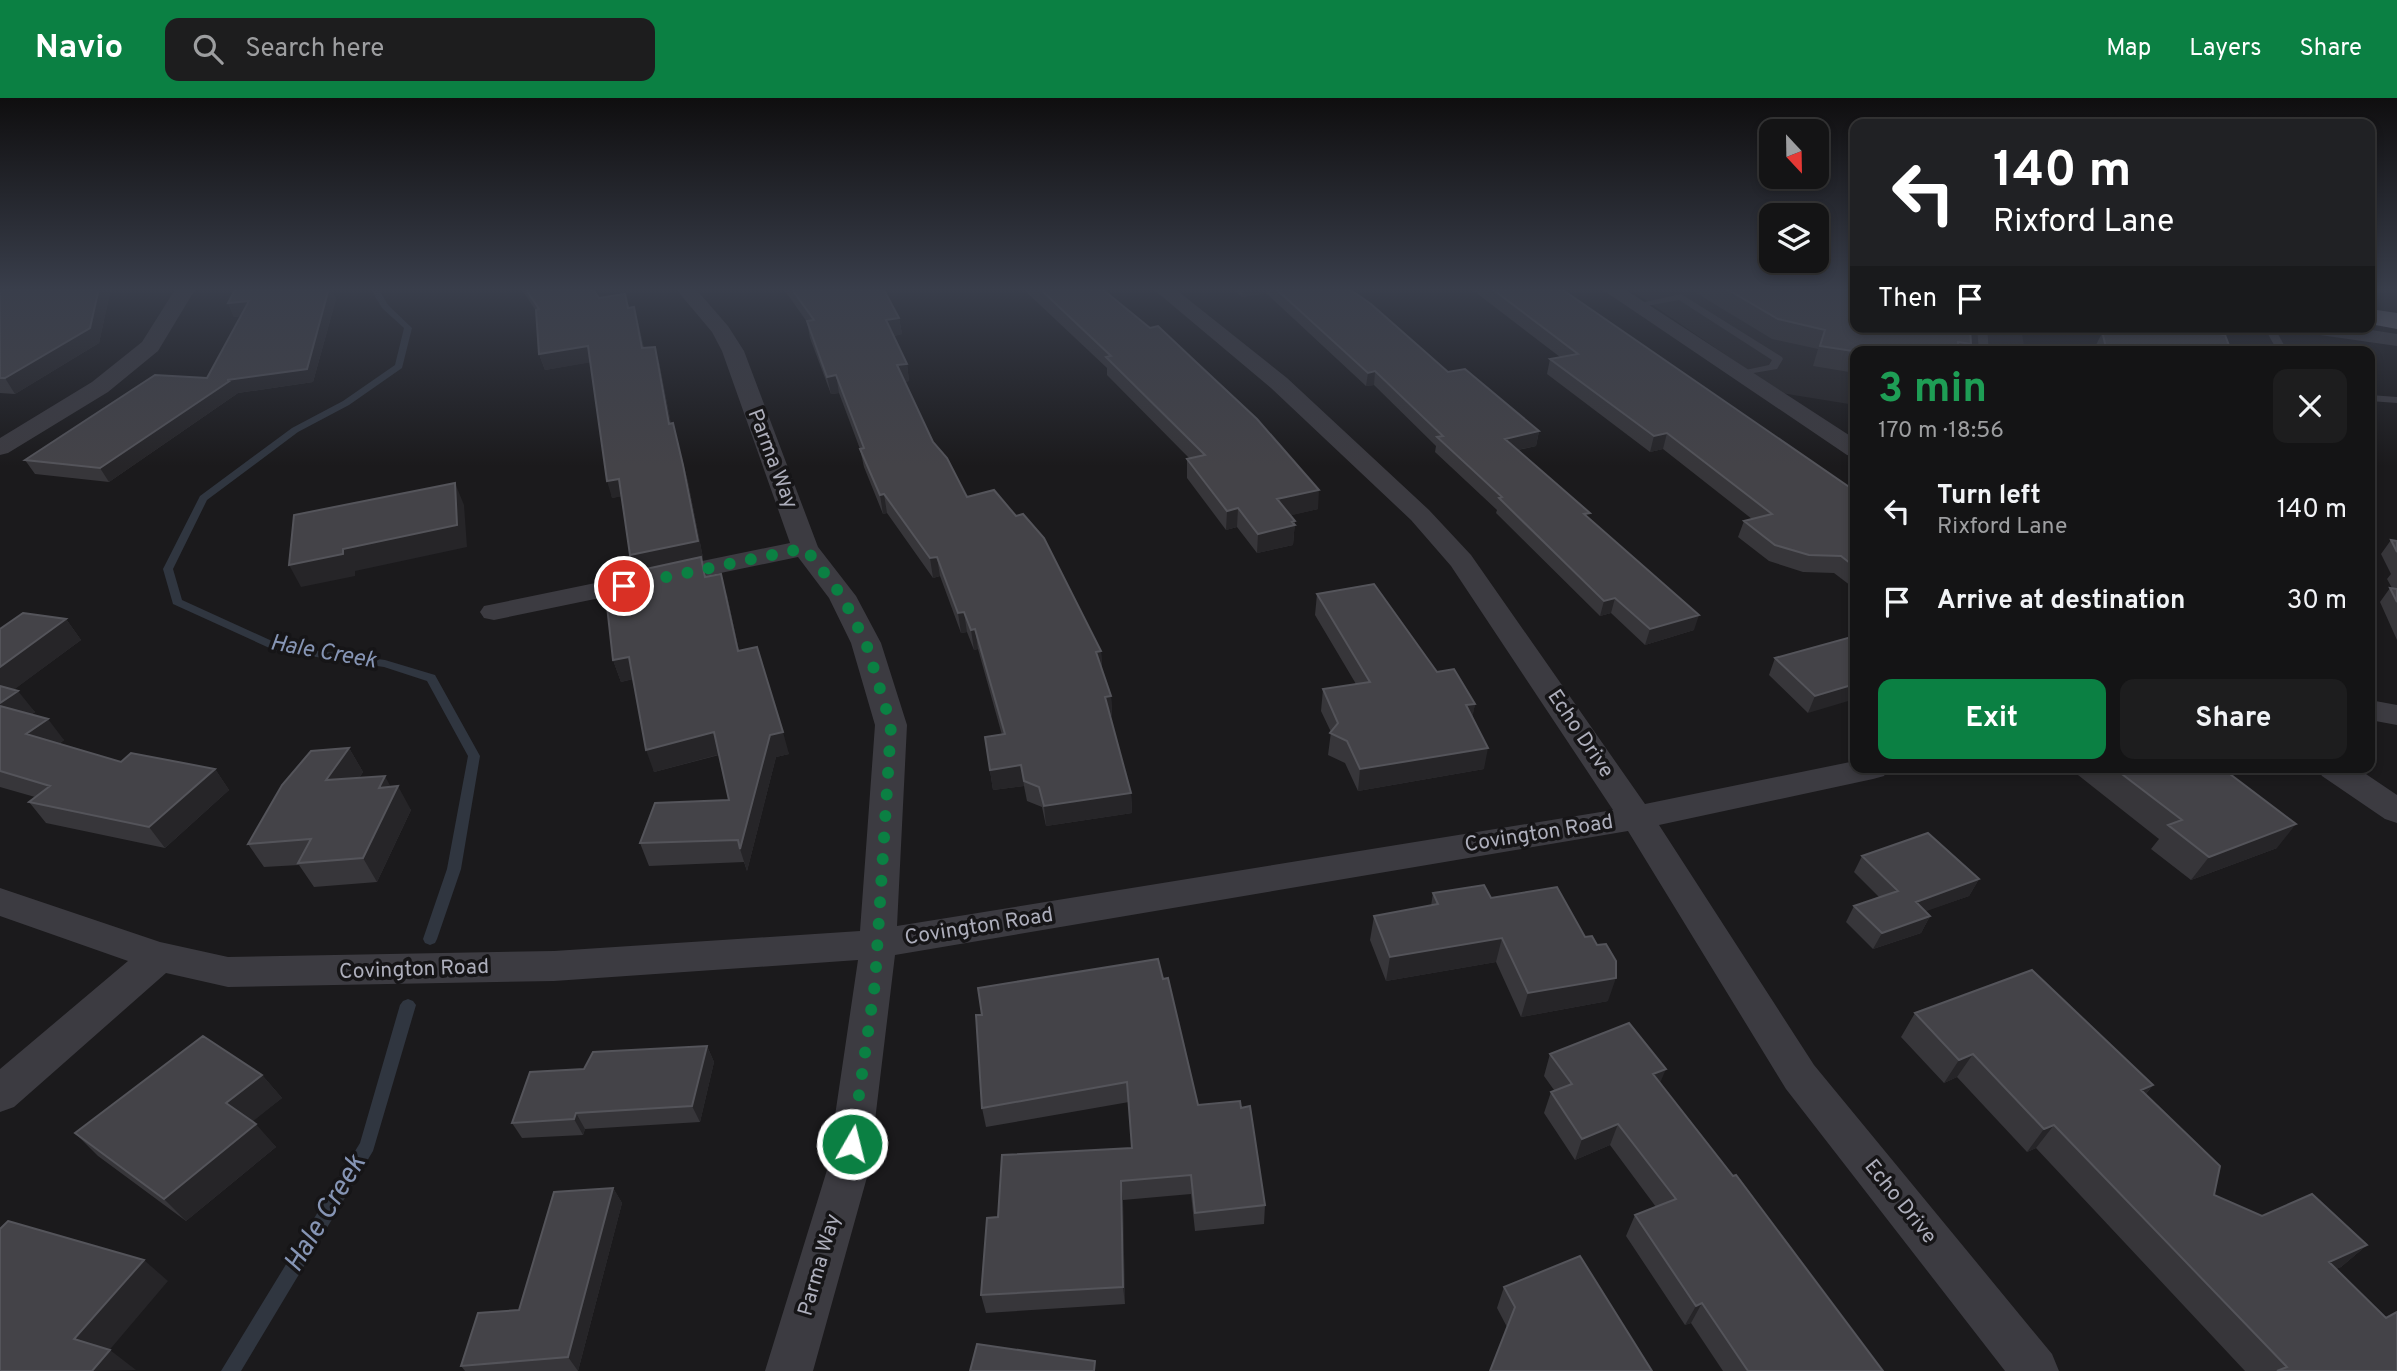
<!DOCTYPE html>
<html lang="en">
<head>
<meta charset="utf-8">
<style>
  body { margin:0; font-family:Overpass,sans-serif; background:#1d1d1e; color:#f1f3f6; height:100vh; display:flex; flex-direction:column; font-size:26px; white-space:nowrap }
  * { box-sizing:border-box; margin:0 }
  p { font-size:23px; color:#9d9ea0 }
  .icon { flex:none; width:38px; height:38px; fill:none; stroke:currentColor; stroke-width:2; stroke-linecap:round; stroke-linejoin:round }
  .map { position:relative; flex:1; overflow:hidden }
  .panel { position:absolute; left:1850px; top:248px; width:525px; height:427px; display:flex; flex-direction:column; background:#141415; border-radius:14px; box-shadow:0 4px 10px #0003,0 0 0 2px #333334 }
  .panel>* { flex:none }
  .banner { position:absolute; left:1850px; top:21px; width:525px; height:214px; border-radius:14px; box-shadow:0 4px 10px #0003,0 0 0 2px #333334; background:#202124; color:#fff; overflow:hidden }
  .needle { width:46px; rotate:158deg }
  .buttons { position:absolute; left:1759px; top:21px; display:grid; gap:14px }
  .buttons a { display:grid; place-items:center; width:70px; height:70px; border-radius:14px; background:#141415; box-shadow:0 4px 10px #0003,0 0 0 2px #333334; font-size:35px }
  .pin { position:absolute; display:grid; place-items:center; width:60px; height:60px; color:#fff; margin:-30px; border:4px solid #fff; border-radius:50%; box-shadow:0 2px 7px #0007 }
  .me { position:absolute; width:77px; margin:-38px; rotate:8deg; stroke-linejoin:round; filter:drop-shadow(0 0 5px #0008) }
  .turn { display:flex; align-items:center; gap:24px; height:147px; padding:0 28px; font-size:32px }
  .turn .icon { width:91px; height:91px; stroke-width:2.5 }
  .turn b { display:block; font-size:49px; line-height:60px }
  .then { display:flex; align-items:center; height:66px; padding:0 28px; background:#0003; gap:14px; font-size:26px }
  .round { display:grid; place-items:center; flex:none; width:74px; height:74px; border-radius:14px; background:#1d1d1e }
  .headline { display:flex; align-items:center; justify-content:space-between; height:119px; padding:0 28px }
  h1 { font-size:42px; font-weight:700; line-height:52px; color:#1e9e55 }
  .button { display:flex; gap:14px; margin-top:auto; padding:14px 28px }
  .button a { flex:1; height:80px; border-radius:14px; background:#0b8043; color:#fff; font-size:28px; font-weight:700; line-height:80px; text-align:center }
  .button a+a { background:#1d1d1e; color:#f1f3f6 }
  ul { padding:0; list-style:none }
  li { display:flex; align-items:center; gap:21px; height:91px; padding:0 28px }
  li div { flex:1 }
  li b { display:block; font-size:26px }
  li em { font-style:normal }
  header { display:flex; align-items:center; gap:42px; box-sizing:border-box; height:98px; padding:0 35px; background:#0b8043; color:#fff }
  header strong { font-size:33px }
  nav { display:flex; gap:38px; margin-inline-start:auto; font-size:24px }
  .search { width:490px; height:63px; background:#1d1d1e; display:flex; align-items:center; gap:18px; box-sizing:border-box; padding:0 24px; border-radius:14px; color:#9d9ea0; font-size:26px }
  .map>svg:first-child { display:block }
  .built { fill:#272629 }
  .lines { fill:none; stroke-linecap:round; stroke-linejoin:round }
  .stream { fill:#303640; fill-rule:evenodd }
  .lane { fill:#3c3b41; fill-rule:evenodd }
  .street { fill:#3c3b41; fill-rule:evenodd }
  .highway { fill:#676872; fill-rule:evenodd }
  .wall { fill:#37363a }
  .shaded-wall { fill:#262528 }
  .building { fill:#444348; stroke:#54545a; stroke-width:2 }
  .route { stroke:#0b8043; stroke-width:12; stroke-dasharray:0 21.6 }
  .labels { text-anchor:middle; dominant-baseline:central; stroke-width:7; stroke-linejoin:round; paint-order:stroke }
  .street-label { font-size:21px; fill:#adaebb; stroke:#161517 }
  .water-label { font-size:23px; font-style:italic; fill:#8695b5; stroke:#161517 }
  .near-water-label { font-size:28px; font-style:italic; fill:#8695b5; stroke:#161517 }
</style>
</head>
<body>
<header>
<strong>Navio</strong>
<div class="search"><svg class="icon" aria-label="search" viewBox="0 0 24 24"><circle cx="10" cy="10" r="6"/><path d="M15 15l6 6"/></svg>Search here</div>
<nav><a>Map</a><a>Layers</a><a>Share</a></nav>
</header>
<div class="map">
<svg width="2397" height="1273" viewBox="0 0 2397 1273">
  <rect width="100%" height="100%" fill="#1b1a1c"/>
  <path class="built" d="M1628,190h227v39h166l4,25h-170v53l-74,-12z"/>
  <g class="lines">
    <path class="stream" d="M370,190h8l10,17 24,23 -10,40 -53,37 -51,27 -91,68 -34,69 9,31 101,46 102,14 50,15 45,81 -19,113 -24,70 -2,4 -5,2 -5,-2 -2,-4 24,-70 21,-113 -41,-75 -43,-14 -108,-16 -103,-47 -10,-35 37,-73 92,-68 51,-27 52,-36 9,-37 -22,-20z
      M408,901l5,2 3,4 -43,146 -132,220h-20l139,-228 40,-138 3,-4z"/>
    <path class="lane" d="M1681,196l101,63 1,2 -6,10 -41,7v-4l33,-7 3,-5 -93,-60 -43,8 -5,-3z
      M1977,229h10l2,25h-10z
      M2264,229h10l14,25h-10z
      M2370,297l27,2v6l-27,-2z"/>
    <path class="street" d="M176,190h20l-38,63 -50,41 -100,61 -8,2v-17l92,-56 50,-40z
      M675,190h20l33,38 16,25 74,196 38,49 25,47 26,82 -10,201 716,-116 -162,-244 -40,-46 -140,-132 -119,-100h22l113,90 142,132 42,45 174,249 210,-43v7h34l-5,8 -11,3 -214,46 155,240 238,289 7,17h-54l-219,-282 -158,-258 -733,124 -26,215 -56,201h-48l62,-201 31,-210 -304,21 -326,6 -62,-14 -152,134 -14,5v-43l128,-108 -128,-45v-28l160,54 68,15 326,-6 306,-20 15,-206 -24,-82 -22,-45 -31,-41 -304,63 -10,-2 -4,-6 4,-6 10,-2 296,-61 -68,-192 -10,-19z
      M1600,190h23l232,151v18l-8,-2z
      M2296,229h56l45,7v12l-91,-13z
      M2370,602l27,5v20l-27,-5z
      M2317,670h40l40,27v28l-12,-4 -63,-43z"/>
    <path class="highway" d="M2370,211l27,4v16l-27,-5z"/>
  </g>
  <path class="wall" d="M0,190h111l-12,55 -84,51 -15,-1z
    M231,190h102l-1,2 4,9 -23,83 -75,11 -129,89 -74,-8 -10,-14 182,-82 34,-62 -7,1 -6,-14 5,-10z
    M521,190h71l7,10 26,-4 4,13 9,15 6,26 15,14 12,62 2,-1 4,17 11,42 15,76 -2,1 6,17 20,19 12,56 50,103 -13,3 -29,114 -3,-9 -95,4 -9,-23 89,-43 -10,-45 -65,17 -21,-93 -12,3 -8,-22 22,-69 1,-20 -15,-75 -9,2 -22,-136 -45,8 -6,-16 -3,-43z
    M783,190h100l16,30 3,16 -8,2 13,28 2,17 -4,1 28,60 34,55 134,154 1,18 9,27 1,20h-2l21,77 1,20 -86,13 -4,-19 -15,-6 -3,-15 -31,4 -8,-53 17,-2 -24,-86 -4,1 -7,-18 -6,1 -21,-57 -7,2 -46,-65 -4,1 -19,-47 -4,-18 -21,-56 -8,1 -21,-56 -3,-16z
    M1022,190h79l217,221 -27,6 4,6 -2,24 -36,8 -20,-26 -11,3 -39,-52v-19l2,-1 -82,-83v-7z
    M1233,190h115l100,84 91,59 -3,15 -18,4 70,68 106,112 -49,15 -34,-32 -11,3 -104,-103 1,-3 -62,-58 1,-6 -62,-61 -8,1 -100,-93 -24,4z
    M1470,190h90l295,203v98l-21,-16 -31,-1 -34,-11 -31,-24 6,-16 8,-2 -89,-70 -13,3 -103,-78 3,-15 10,-2z
    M1688,190h167l116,56 -3,8h-113v21l-42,-7 5,-17 -46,-10z
    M2105,229h68l65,25h-144v-3z
    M2391,442l6,1v99l-17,-38 10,-14h2l-5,-9 4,-5 -10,-20z
    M1317,496l120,78 38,32 -3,13 12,52 -126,22 -13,-28 -17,-8 3,-23 -10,-21 2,-22 33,-5 -41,-69z
    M66,521l15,21 -68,50 22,22 -4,3 33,25 -5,4 62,18 94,7 14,21 -64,58 -119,-25 -17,-21 6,-5 -35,-10v-158z
    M1855,538l-47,77 -39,-38 6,-17z
    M349,650l14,24 -4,6 32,9 20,23 -34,72 -63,5 -15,-22 -35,2 -16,-23z
    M2082,670h140l55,80 -86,32 -40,-31 8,-10 -81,-64z
    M1862,758l117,23 -10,17 -44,15 5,5 -9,17 -48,16 -27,-27 8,-16 25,-9 -25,-25z
    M1433,795l58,5 117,103 -87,16 -25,-55 -110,19 -16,-41 4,-24 57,-10z
    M1163,881l35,126 67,100 -1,19 -69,7 -4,-37 -68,6 2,104 -139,9 -5,-18 151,-147 -3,-46 -143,25 -4,-19v-93z
    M1915,915l238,72 -7,9 68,101 48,21 105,29 -26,22 -5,2 50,49 11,53h-152l-209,-223 -9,4 -70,-75 -13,6 -43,-46z
    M707,948l7,16 -14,60 -115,7 -2,6 -61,3 -10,-15 72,-54z
    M1550,956l110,29 223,288h-160l-32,-48 -6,2 -59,-89 9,-21 21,-8 -46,-62 -35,15 -31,-47 7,-21 3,-2 -10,-14z
    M262,977l20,23 -30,23 24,26 -90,74 -88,-65 -23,-23z
    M613,1090l9,15 -44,168h-113l-4,-5 58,-56z
    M1504,1189l148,84 -145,-44 -10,-19z"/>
  <path class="shaded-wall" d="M99,190h12l-12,55 -84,51 -10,-16z
    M325,190h8l-1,2 4,9 -23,83 -75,11 -129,89 -9,-14z
    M1242,190h24v5l-24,4z
    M249,203l6,13 -21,3 -6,-14z
    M634,209l4,15 9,42 -5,-16z
    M899,220l3,16 -13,3 -3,-17z
    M588,248l5,16 -48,8 -6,-16z
    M655,249l4,15 15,78 -5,-16z
    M907,266l2,17 -9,2 -3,-18z
    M1375,273l-1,14 -8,1 2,-13z
    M836,277l3,18 -8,1 -4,-17z
    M673,325l15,59 15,76 -2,1 6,19 -71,-6 -6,-17z
    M1539,333l-3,15 -33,7 2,-14z
    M1667,335l-4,16 -13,3 4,-16z
    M619,381l5,17 -12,2 -5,-17z
    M455,385l9,22 3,42 -112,24v5l-54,11 -12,-22 54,-16z
    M1319,392l-1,19 -42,10 1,-20z
    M884,396l3,19 -4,1 -3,-19z
    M1238,410l-1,19 -11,3 1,-19z
    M1295,423l-2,24 -36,8 1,-19z
    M937,459l3,19 -7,2 -3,-20z
    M721,476l6,21 17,78 -6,-22z
    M1615,500l-4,15 -11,3 4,-15z
    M964,514l3,20 -6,1 -3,-20z
    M1699,517l-5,15 -49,15 5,-16z
    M66,521l15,21 -81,60v-33z
    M975,531l3,20 -4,1 -3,-20z
    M1101,553l1,20 -6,-19z
    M629,559l8,21 -16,4 -8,-22z
    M1855,586v15l-47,14 7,-17z
    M18,593l17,21 -21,14 -14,-17v-6z
    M1111,598l1,20 -6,1 -1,-20z
    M1475,606l-4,21 -5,-20z
    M48,621l16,21 -22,15 -16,-21z
    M714,634l7,22 -67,18 -8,-22z
    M783,634l6,22 -13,3 -29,114 -7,-22 30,-114z
    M349,650l14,24 -22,32 -15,-24z
    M1488,650l-4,21 -126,22 2,-22z
    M1021,667l3,21 -31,4 -3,-20z
    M215,671l14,21 -64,58 -16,-21z
    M385,678l9,17 4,-7 13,24 -34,72 -14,-24 16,-70z
    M1131,695l1,20 -86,13 -2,-20z
    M2296,726l-19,24 -86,32 18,-23z
    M1979,781l-10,17 -62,22 9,-16z
    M1930,818l-9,17 -48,16 9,-16z
    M1502,840l-6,24 -110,19 4,-24z
    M1616,880l-8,23 -87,16 7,-24z
    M707,948l7,16 -14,60 -8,-16z
    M1973,956l-16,23 -13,6 15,-23z
    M1666,971l-9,21 -4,-16z
    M262,977l20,23 -35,28 -21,-23z
    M2153,987l-19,23 7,-18z
    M576,1015l9,16 -2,6 -9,-16z
    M256,1026l20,23 -90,74 -22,-22z
    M1618,1026l-8,21 -35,15 7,-21z
    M2054,1027l-18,23 -9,4 17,-23z
    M1121,1083l2,19 2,104 -2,-17z
    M613,1090l9,15 -44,168 -10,-14z
    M2367,1147l-26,22 -38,16 26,-21z
    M144,1162l24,21 -67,79 -27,-21z
    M1702,1205l-11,20 -6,2 11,-19z
    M110,1252l26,20 -44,1z"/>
  <path class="building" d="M6,190h93l-9,40 -85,50h-5v-89z
    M231,190h98l-22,81 -80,11h4l-131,88 -75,-8 130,-85 52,3 42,-77 -21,2 8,-15z
    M525,190h67l7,10 26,-4 3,14 6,-1 8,41 13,-1 14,77 4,-1 10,42 15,76 -68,14 -11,-76 -12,2 -19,-135 -49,8 -3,-44 3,-1z
    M791,190h92l16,30 -13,2 21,44 -10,1 36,77 14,16 20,39 27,-7 22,26 7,-2 21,24 57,113 -5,1 15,44 -6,1 26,96 -87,13 -5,-19 -15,-6 -3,-16 -31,5 -5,-33 20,-3 -30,-105 -4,1 -7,-18 -6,1 -21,-56 -7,1 -46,-64 -4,1 -20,-46 4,-1 -28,-73 -9,2 -20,-56 7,-1z
    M1039,190h62l49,40 8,-2 38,36 61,57 62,71 -42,9 18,22 -3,1 3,3 -37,9 -20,-26 -11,3 -40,-52 18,-4 -99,-98 5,-1z
    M1275,190h73l23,16 77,68 17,-3 74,62 -34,8 85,74 -6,1 115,101 -49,14 -35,-31 -11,3 -105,-103 3,-1 -65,-60 6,-1 -68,-65 -7,2z
    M1491,190h69l295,203v76l-14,-11 -32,-1 -34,-10 -31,-24 28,-7 -105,-81 -13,3 -104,-77 28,-5z
    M1725,190h130v39h115l1,17 -13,-2 1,10h-100l-39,-6 5,-16 -47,-11z
    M2107,229h66l52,8 5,13 7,1 1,3h-131l-5,-21 6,1z
    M455,385l2,42 -114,24v5l-54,11 5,-50z
    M2391,442l6,1v11z
    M701,459l4,20 16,-3 17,77 19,-4 26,85 -13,3 -30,114 -2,-9 -98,3 15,-40 74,-3 -15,-68 -68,18 -17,-93 -16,3 -7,-63 29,-6 -3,-19z
    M1374,486l63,88 17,-3 21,35 -9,1 22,43 -128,21 -13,-28 -17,-8 8,-10 -15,-34 47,-7 -53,-88z
    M2390,490l7,1v13z
    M23,515l43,6 -66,48v-38z
    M1855,538v48l-40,12 -40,-38z
    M0,588l18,5 -18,12z
    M0,608l48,13 -22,15 95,28 10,-9 84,16 -66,58 -120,-25 21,-16 -50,-15z
    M349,650l-23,32 59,-4 -6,12 19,-2 -35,72 -65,5 13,-24 -63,5 34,-59 29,-34z
    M2114,670h108l74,56 -87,33 -41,-32 14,-5z
    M1928,735l51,46 -63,23 14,14 -48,17 -28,-27 44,-15 -36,-35z
    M1484,787l7,13 66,-11 28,50 7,-1 5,9 9,-1 10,17v17l-88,15 -26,-55 -112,19 -16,-41 64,-12 -5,-11z
    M1158,861l5,20 5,-1 30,127 42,-4 1,7 9,-2 15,99 -70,8 -4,-38 -70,6 2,106 -142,8 6,-77 11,-1 4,-62 130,-7 -5,-66 -145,26 -6,-93h6l-4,-27z
    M2032,872l121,115 -12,5 79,76 -6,29 48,21 50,-22 55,51 -38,17 57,56 11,-6v59h-120l10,-4 -233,-242 -10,4 -71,-75 -14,6 -44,-47z
    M1629,925l37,46 -13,5 80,102 3,-1 147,196h-135l-46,-68 -6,3 -61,-91 41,-16 -58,-75 -36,15 -31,-47 21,-8 -22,-30z
    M203,938l59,39 -36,28 30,21 -92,75 -89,-66z
    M707,948l-15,60 -116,7 -2,6 -62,4 18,-51 54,-3 9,-17z
    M613,1090l-45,169 -107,9 17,-53 41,-3 35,-118z
    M8,1123l136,39 -70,79 36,11 -18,21h-92v-142z
    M1580,1158l72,115h-162l25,-64 -11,-20z
    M977,1246l118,17 -1,10h-124z"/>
  <linearGradient id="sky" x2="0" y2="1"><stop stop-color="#0f0e0f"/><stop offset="0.52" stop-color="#393e4b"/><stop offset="1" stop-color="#393e4b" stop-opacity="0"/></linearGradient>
  <rect width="2397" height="368" fill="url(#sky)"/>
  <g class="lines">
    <path class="route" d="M624,488l181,-38 37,48 24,47 25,82 -16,258 -23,161"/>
  </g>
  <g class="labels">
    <g class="street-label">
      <text transform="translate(772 361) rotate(69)">Parma Way</text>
      <text transform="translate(1580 636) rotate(56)">Echo Drive</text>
      <text transform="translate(1539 736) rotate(-9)">Covington Road</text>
      <text transform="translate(979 829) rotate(-9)">Covington Road</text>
      <text transform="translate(414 872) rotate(-2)">Covington Road</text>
      <text transform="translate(1900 1104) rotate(51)">Echo Drive</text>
      <text transform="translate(820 1167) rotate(-74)">Parma Way</text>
    </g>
    <g class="water-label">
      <text transform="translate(323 555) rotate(10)">Hale Creek</text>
    </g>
    <g class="near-water-label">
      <text transform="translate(326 1116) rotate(-59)">Hale Creek</text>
    </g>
  </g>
</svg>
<div class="buttons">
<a><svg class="needle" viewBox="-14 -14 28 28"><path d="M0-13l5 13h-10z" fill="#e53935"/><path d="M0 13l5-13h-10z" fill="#9d9ea0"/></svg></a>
<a><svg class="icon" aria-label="layers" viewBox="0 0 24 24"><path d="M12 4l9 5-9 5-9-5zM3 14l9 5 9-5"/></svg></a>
</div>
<div class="pin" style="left:624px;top:488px;background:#d93025"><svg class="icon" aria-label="arrive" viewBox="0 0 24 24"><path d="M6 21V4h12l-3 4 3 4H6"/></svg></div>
<svg class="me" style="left:852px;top:1046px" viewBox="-20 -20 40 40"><circle r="17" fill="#0b8043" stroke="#fff" stroke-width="3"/><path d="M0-11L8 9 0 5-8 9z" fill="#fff"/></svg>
<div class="banner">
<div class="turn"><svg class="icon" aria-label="left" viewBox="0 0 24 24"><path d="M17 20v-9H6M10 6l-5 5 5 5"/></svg><div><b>140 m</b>Rixford Lane</div></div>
<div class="then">Then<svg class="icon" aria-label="arrive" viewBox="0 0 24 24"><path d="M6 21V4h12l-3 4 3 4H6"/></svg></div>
</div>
<section class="panel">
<div class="headline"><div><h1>3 min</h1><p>170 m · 18:56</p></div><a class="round"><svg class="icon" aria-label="close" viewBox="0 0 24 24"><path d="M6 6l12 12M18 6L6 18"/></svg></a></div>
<ul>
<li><svg class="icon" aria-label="left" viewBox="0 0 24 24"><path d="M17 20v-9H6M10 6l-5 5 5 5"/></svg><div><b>Turn left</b><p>Rixford Lane</p></div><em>140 m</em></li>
<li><svg class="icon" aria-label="arrive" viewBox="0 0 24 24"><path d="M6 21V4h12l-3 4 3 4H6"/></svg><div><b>Arrive at destination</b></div><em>30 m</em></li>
</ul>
<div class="button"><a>Exit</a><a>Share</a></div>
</section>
</div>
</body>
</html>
